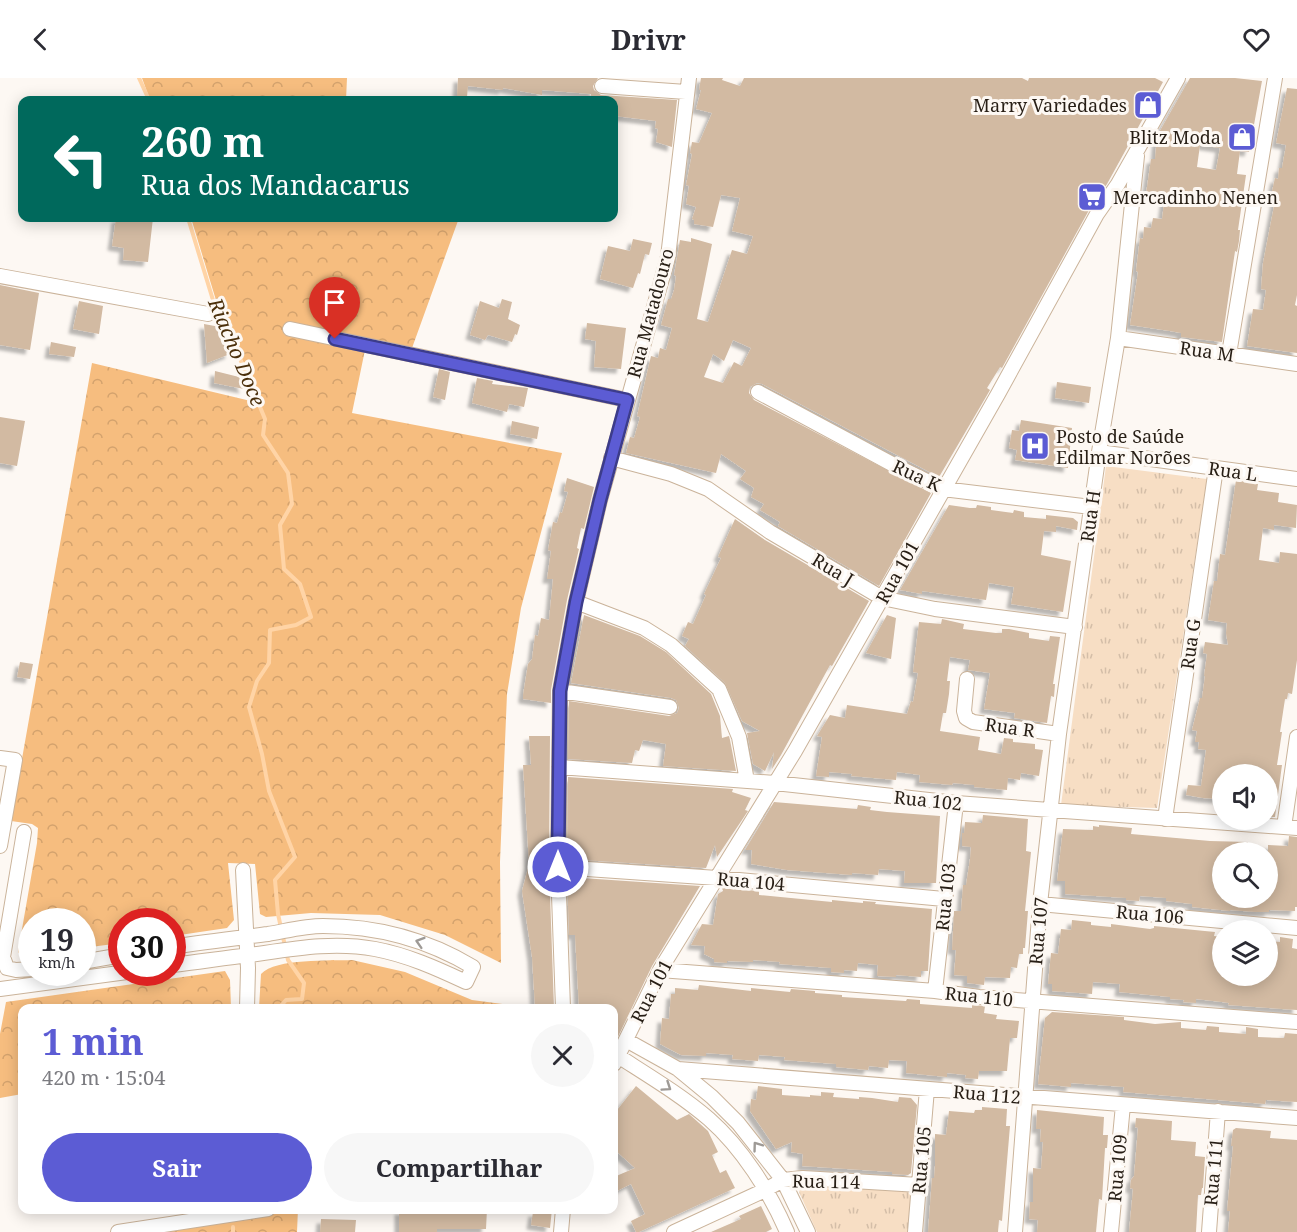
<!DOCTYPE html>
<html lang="pt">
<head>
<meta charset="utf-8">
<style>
  body { margin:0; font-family:"Noto Serif",serif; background:#f7f7f7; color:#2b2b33; height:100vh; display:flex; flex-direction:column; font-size:22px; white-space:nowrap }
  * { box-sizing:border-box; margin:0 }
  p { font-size:20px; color:#7c7c81 }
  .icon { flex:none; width:33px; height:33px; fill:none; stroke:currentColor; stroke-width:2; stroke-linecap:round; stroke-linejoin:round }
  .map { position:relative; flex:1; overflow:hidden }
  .drawer { position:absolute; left:18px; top:926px; width:600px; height:210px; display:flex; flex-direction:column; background:#fff; border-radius:12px; box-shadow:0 3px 15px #0003 }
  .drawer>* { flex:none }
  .top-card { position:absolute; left:18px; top:18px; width:600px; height:126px; border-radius:12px; box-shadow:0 3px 15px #0003; background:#00695c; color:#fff; overflow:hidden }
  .buttons { position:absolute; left:1212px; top:686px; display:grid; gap:12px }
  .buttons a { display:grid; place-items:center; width:66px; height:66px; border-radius:50%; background:#fff; box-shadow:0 3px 15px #0003; font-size:30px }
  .speed { position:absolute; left:18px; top:830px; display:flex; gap:12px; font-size:30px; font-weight:700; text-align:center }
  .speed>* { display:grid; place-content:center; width:78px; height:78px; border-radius:50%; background:#fff; box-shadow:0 3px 15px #0003; line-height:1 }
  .speed small { font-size:15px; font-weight:400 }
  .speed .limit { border:9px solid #d22; background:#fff; color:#111 }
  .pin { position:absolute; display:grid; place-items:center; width:51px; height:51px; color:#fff; margin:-62px -26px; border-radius:50% 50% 50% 0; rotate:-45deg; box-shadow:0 0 6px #0007 }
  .pin .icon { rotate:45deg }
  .me { position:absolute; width:66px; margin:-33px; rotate:0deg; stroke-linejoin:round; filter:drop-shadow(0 0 4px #0008) }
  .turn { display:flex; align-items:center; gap:21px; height:126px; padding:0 24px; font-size:27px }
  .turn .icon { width:78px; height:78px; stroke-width:2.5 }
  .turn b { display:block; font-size:42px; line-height:51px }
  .round { display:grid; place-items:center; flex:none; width:63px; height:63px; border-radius:32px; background:#f7f7f7 }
  .overview { display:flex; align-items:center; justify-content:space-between; height:102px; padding:0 24px }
  h1 { font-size:36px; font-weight:700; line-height:45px; color:#5c5cd4 }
  .action { display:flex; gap:12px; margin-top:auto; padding:12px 24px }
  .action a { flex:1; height:69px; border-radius:36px; background:#5c5cd4; color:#fff; font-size:24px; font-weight:700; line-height:69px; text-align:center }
  .action a+a { background:#f7f7f7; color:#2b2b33 }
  header { display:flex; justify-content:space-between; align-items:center; height:78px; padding:0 24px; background:#fff; font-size:27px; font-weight:700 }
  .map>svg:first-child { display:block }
  .grass { fill:url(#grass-tufts) }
  .forest { fill:url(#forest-crowns) }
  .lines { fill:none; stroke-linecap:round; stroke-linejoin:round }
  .stream { stroke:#ffd4a6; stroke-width:4 }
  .building { fill:#d2baa2; fill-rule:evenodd; filter:url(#shadow) }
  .minor-casing { stroke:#cab39a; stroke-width:16 }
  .minor { stroke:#fff; stroke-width:14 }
  .oneway { stroke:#9e9a96 }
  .route-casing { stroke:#3c3c8a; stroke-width:15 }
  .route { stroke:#5c5cd4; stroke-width:10 }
  .labels { text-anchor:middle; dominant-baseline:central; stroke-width:6; stroke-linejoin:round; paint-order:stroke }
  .poi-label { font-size:18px; fill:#271e15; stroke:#fdf8f3; text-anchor:end }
  .street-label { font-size:18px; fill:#271e15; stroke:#fdf8f3 }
  .water-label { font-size:20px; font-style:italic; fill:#4b2f0b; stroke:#fdf8f3 }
</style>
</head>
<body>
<header><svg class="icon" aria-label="back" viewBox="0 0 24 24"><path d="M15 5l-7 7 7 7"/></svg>Drivr<svg class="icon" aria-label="heart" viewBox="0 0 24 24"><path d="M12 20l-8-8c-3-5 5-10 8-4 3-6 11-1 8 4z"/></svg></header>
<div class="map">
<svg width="1297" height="1154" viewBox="0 0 1297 1154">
  <defs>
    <pattern id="grass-tufts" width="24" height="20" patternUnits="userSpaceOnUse" patternTransform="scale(1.5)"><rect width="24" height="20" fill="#f7dec4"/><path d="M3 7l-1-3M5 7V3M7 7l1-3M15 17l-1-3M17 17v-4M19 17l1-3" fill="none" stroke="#d4bea8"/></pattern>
    <pattern id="forest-crowns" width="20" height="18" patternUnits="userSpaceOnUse" patternTransform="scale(1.5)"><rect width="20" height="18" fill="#f6bd7f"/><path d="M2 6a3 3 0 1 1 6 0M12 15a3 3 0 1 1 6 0" fill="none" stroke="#d3a26d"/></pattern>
    <filter id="shadow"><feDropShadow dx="-4.5" dy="4.5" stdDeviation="1.5" flood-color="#0004"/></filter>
  </defs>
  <rect width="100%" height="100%" fill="#fdf8f3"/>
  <path class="grass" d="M1106,388l101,13 -50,329 -96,-3z
    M808,1105l99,8 5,6 -2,35h-93l-18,-40 2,-6z"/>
  <path class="forest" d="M142,0h205l-1,22h-196z
    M191,140h268l-47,130 -46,-3 -14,68 210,40 -41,155 -14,86 -7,168 1,101 -56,-28 -65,-20 -69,-2 -45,4 -6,-3 -5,-50 -27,-1 6,57 -7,8 -54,8 -1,-15h-50l-1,22 -38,5 -1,-27h-50l-1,34 -9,2 -4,-5 19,-109 1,-15 -6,-4 -21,-3 81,-458 171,41 -44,-94z
    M352,882l53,12 67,28 45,6v2h-258l2,-34c15,-16 69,-13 91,-14z
    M225,893l5,9 1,28h-209v86l-22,4v-64l6,-32z
    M279,1131h19l-1,23h-150z"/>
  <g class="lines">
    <path class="stream" d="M139,0l10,22
      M188,140l28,92 17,32 32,77 -2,16 25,38 4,31 -12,21 4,44 16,15 11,33 -15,8 -26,5 -1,33 -12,18 -8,26 13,47 7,37 26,66 -20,23 3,34 10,46 16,23 -2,16 -16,1 -7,8
      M233,1154v-5"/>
  </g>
  <path class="building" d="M458,0h140l-5,8 1,4 7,5 76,5 -5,47 -16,-5 2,-13 -3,-1 1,-7 -41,-5 1,-11h-2v-5h-24l1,-6 -49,-4v5l-39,-7v2l-35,-4 -1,11 -10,-1z
    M701,0h22l-1,2 18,6 4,-8h278l6,3 1,-3h126l8,4 -56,102 -18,26 -87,158 -2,-1 -13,21 3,2 -51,87 -177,-93 -5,-1 -7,4 -1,6 5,7 177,93 -52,93 -101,-60 2,-4 -20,-12 4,-6 -13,-7 3,-9 -14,-9 6,-8 -25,-17 -5,19 -90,-20 4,-16 4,1 6,-21 -3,-1 14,-60 7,2 2,-10 6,2 6,-22 -11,-3 7,-26h3l3,-9 2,-14 -2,-1 6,-35 11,2v-4l21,6 -15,75 11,3 24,-72 15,4 6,-18 -21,-5 8,-33 -19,-3 -8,32 -19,-3v-4l-2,-1 4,-12 -10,-3 3,-18 -3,-1 6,-31 -2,-1 2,-11 7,1 13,-30 -16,-4 5,-19h-2zM733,262l18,8 -9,18 -8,-4 -11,21 -19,-6 9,-23 11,7z
    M1190,0h45l27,3 -13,71 -9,-1 -3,23 9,1 -8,55h2l-1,11 -2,11 -2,-1 -13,91 -41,-5v-4l-11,-2 -40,-6 8,-53 -2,-1 4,-33 3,1 1,-12 7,1 2,-10 9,1 3,-23 -19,-2 5,-35h4l2,-23zM1200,67l20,3 -4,22 -19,-3z
    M1287,10l10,1v206l-2,10 2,1v47l-50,-7 6,-37 10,1 3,-20 -5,-1 2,-26 12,-62 -5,-1 5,-22 3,1 1,-11h3l4,-23 -10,-2z
    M116,140h37l-5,44 -25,-2 1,-12 -12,-2z
    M633,161l19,4 -3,12 -4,-1 -5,20 -2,-1 -5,15 -33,-9 8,-33 22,5z
    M0,207l39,8 -9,57 -30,-5z
    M502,221l10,3 -4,17 12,6 -3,10 -2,-1 -3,8 -24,-7 -3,5 -15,-5 10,-34 19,7z
    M79,223l24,5 -4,28 -26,-5z
    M587,245l39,5 -5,41 -27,-2 2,-26 -11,-2z
    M204,246l16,3 10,27 -23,9z
    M51,264l25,5 -2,10 -25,-3z
    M439,291l11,3 -5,28 -12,-3z
    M215,293l24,6 5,12 -30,-6z
    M477,300l16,3 -1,3 36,4 -4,19 -15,-3 -2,8 -35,-9z
    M1057,304l34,5 -2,16 -34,-5z
    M0,339l25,4 -8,45 -17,-3z
    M1021,342l51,8 -4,40 -53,-8 2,-10 -8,-2 3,-18 7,1z
    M512,343l27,6 -2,12 -27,-5z
    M567,400l27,9 -10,42 -3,-1 -4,20 2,1 -12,51 -16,90v13l-28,-4v-4l5,-31 4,-5 3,-24 3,1 3,-18 8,2 4,-41h-6l4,-28 -3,-1 5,-28 4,1 3,-11 2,1 6,-21 -4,-1z
    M1236,402l22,4 -1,6 22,3 -1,9 19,3 -1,23 -22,-3v5l-11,-2 -4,32 20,3 1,-11 17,2v106l-5,34 -4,-1 -1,6h-2l-5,33h2l-5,33h5l-7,52h-7v-43h-46l-1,25 -18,-1 -17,-3 2,-10 13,1 5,-36 -8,-1 1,-7h-4l2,-11 -5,-1 8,-32h2l3,-22h-1l3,-22 -4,-1 2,-11 23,3 -2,-12 1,-10 -19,-3 6,-39h3l3,-27 5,1z
    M949,427l21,3h6l1,-3 14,2v3l22,3 1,-3 10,2v5l22,2v-4l27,3 5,4 -1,8 -21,-4v6l-12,-1 -3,24 30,6 -8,51 -52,-8 3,-17 -25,-4 -3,17 -64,-9v3l-22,-4z
    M735,441l30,21 104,61 -37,65 -2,-1 -49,90 -9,14 2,-17 -9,19 -12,-7 -6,-31 13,-2 -18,-10 -17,-38 -40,-37 4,-7 -7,-3 6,-14 5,2 13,-29 -2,-1 17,-36 -3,-1z
    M584,537l56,21 26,16 45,42 9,22 2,22 7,-2 1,4 6,31 -73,-5 3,-22 -23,-4 -4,11 -4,-1 -3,13 -64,-4 1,-58 100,15 8,-3 2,-5 -3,-8 -5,-2 -100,-15z
    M887,537l9,3 -5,41 -25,-6z
    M942,541l22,5 -1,5 33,4h6v-4h7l20,4v5l20,3 1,-5 10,1 -7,47h2l-1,13 -3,-1 -4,27 -33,-5 1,-5 -31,-4 6,-36 -22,-3 2,-10 -20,-3 -3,24h3l-1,13 -3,19h-3l-3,18 40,6 -2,13 23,4 3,-16 9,1v3l22,2v5l8,1 -4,26 -18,-3 -1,7 -12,-2 -1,12 -33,-3v-2l-21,-2 -1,2 -33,-3 1,-7 -23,-3 -1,8 -45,-4 1,-2 -23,-2v5l-13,-1 6,-39 -5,-1 13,-21 15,3 2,-13 60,9 4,-13 2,1 5,-29 -5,-1 6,-50 22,2z
    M20,584l13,2 -3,15 -13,-2z
    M529,658h21l-1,131 5,141h-19l-3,-51 -10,-66 7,-27 -6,-99h8z
    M568,699l165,12 -1,3 19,6 -6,12 3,1 -31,46 -2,-12 -9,23 -139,-9z
    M774,724l83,7 1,-4 13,2 -1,3 17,2 53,4 -4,67h-32l1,-12 -26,-2 -1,6 -26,-2v2l-65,-5 -36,-6 1,-14h-7z
    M983,737l45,4 -2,32 5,1 -6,59h3l-3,37h-2v6h-4l-2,14 -6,-1 -1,11 -25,-1 -1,8 -17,-2v-7l-13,-1 2,-25h-4l2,-39h7l2,-26h3l4,-26 1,-12 -9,-1v-13h2l1,-11 17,1z
    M1099,747l33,3 -1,6 79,7 38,1 -1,10h-25v45h46v-52l20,1 1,-10 8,1v70h-2v4l-26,-1v2h-13l-26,-2v1l-38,-4v-3l-26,-3v-3l-26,-2 -1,5 -13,-1v-2l-61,-4v-13h-8l6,-52 30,1v-4l6,1z
    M567,799l133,9 -48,80 -38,79v-37h-35l-4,-73h-6z
    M722,810l37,3v4l73,7v-2l31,3v-2l13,1 -1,2 57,5 -4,62h-7v6l-25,-2v2l-19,-1 1,-11 -20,-2 -1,8 -13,-1v3l-13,-1v-4l-52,-4 1,-2 -27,-2v2l-26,-1v2l-13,-1v-3l-10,-5 1,-8 -14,-1 11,-21 11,1 5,-31 5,-3z
    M1072,842l19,2v3l20,2v-3l39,5 4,-1v-2l61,6 -1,4 8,1v38h46v-34l12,1v-5l13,2 -1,9 5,1v61l-69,-5 1,-2 -7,-1 -26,-3v4l-13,-1 1,-2 -14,-1v-2l-51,-5 1,-8 -27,-2 -1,12 -40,-3v-7h-4l3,-31 7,1 3,-25 10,1z
    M699,907l52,6v-3l39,4 1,-3 24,2v2l27,2v2l64,4 1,-2 13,1v4l52,4v-3l13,1 -1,7 13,2 -1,4 23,2 -2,17h-7l-3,33h-28l-1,8 -13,-1 1,-3 -19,-2v4l-41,-4 1,-12 -18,-1 -1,8 -19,-2 -1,4 -32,-3v-3l-52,-4 1,-3 -26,-2 -1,6 -26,-2 1,-4 -14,-1 -13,-1v3l-25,-1 -21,-11 2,-26 7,1 2,-25h4v-6l23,2z
    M1052,934l72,5v3l31,4 26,-2v6l25,2 1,-4 12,1v5l27,2v-7l12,2v8l26,1 1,-5 12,1v68l-31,-2 -1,4 -142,-12 1,-5 -53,-4v4l-33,-3 7,-66z
    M636,1008l41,34 12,-6 19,17 10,21 -6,3 8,18 6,-3 9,18 -96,44h-3l-5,-11 14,-7 -14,-30 -14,7 -3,-8v-6l21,-9 -21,-19v-35z
    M758,1008l24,3v6l28,2v-2l11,1v-4l13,1 -1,4 26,2v-2l13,1 26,4 1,-5 12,1 6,7 -6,68 -3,2 -16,-1v-2l-90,-6 1,-12 -12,-2 1,-10 -16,7 -26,-38 1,-12 5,1z
    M982,1029l25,2 -1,17h4l-8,95 -3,-1 -1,12h-70l4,-54h2l1,-12v-32l11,1 3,-24 25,2 1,-3h7z
    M1037,1032l67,7 -1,18h5l-1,13h-2l-3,52 -3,-1 -3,33h-59l1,-12 -9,-1 1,-17h3v-34l8,1 2,-27h-3l1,-13h-5z
    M1136,1040l36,3 -1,19 25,2 -1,14 10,1 -2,31h-1l-1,7h-3l-2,37h-67l4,-43 -3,-1 1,-8 3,-4 4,-48 -3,-1z
    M1236,1050l35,3 -1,7 27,2v92h-69l2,-21h-3l6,-65h-2l2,-16z
    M761,1128l11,23 -6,3h-55l30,-13 -2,-3z
    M421,1131h66l-1,20h-49v3h-38v-22l22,1z
    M539,1131h13l-2,19 -19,-3 2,-13 6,1z
    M321,1141l35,1 -1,12h-35z"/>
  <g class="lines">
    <g class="minor-casing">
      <path id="minor" d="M602,8l84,6
        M0,198l208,38
        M290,251l337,71
        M1118,260l179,26
        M1229,276l46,-276
        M758,314l134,72 51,25 148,18
        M1099,374l198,27
        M611,380l60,16 37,15 62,43 112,66 53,11 140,18
        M576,524l68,26 27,17 48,44 20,48 8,44
        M967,601l-3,32 2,7 7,4 86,12
        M560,613l110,16
        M0,680l15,2 -15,86
        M559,689l216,16 181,20 341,25
        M1165,741l51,-351
        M1284,749l13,-90
        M24,754l-21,125 4,11 9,2 16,-1
        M558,789l159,11 227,21
        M243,792l5,98 -1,40
        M1040,826l257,24
        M172,869c32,-5 65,-9 96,-13 18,-3 37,-8 55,-8 53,0 105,14 150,41l-7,15c-30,-14 -59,-27 -91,-33 -42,-8 -83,0 -125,6 -26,3 -52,7 -78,10
        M82,884l40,-7
        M660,892l275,21 44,6 318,25
        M0,911l127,-17
        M935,913l21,-188
        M563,930l-5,-141 2,-176 16,-89 24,-102 68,-243 21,-179
        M626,962l52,29 34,28 26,26 45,57 25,52
        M618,978c31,20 63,39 91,63 33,29 61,73 78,113
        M614,986l46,-94 135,-219 203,-357 99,-180 21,-30 60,-106
        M678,991l619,49
        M118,1154l150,-23
        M561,1154l2,-23
        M674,1154l91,-42 18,-10 20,-2 116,7
        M915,1154l12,-143
        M1015,1154l25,-328 19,-170 40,-282 19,-114 19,-182
        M1111,1154l12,-127
        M1209,1154l9,-121"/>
    </g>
    <use href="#minor" class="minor"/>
  </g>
  <defs><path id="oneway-chevron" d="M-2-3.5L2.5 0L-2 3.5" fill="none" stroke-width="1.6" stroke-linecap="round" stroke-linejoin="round" transform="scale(1.5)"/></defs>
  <g class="oneway">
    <use href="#oneway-chevron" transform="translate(420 864) rotate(-163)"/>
    <use href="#oneway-chevron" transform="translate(667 1009) rotate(34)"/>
    <use href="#oneway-chevron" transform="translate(757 1068) rotate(-126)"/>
  </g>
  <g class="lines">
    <g class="route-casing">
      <path id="route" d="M335,261l292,61 -27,100 -24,102 -16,89 -2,176"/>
    </g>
    <use href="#route" class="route"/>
  </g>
  <defs>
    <g id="shop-square" transform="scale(1.5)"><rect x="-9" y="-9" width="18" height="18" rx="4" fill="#5c5cd4" stroke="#fdf8f3"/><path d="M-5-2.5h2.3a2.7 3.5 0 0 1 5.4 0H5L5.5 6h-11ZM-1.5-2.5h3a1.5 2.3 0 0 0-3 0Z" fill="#fff"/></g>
    <g id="supermarket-square" transform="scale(1.5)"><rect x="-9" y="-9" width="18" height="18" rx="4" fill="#5c5cd4" stroke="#fdf8f3"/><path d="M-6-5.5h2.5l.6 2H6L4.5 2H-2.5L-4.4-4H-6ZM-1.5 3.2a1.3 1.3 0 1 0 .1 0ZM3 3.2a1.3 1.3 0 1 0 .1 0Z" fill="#fff"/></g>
    <g id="hospital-square" transform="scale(1.5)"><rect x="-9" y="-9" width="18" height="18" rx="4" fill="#5c5cd4" stroke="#fdf8f3"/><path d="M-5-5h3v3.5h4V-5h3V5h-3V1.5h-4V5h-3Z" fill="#fff"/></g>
  </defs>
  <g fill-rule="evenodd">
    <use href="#shop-square" x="1148" y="27"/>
    <use href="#shop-square" x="1242" y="59"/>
    <use href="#supermarket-square" x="1092" y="119"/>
    <use href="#hospital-square" x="1035" y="368"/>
  </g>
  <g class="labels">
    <g class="poi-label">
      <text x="1127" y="27">Marry Variedades</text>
      <text x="1221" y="59">Blitz Moda</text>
      <text x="1113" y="119" text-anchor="start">Mercadinho Nenen</text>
      <text x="1056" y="358" text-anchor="start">Posto de Saúde<tspan x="1056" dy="21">Edilmar Norões</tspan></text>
    </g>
    <g class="street-label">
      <text transform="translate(650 235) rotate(-75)">Rua Matadouro</text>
      <text transform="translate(1207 273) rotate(8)">Rua M</text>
      <text transform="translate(1233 393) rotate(8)">Rua L</text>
      <text transform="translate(917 397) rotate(25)">Rua K</text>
      <text transform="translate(1090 438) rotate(-82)">Rua H</text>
      <text transform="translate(833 491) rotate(31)">Rua J</text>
      <text transform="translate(897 494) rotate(-61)">Rua 101</text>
      <text transform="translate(1190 566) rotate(-82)">Rua G</text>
      <text transform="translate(1010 649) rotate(8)">Rua R</text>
      <text transform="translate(928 722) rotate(6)">Rua 102</text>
      <text transform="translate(751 803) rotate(5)">Rua 104</text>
      <text transform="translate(945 819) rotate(-84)">Rua 103</text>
      <text transform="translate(1150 836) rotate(5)">Rua 106</text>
      <text transform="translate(1038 853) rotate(-85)">Rua 107</text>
      <text transform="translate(651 913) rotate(-63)">Rua 101</text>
      <text transform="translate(979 918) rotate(6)">Rua 110</text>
      <text transform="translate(987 1016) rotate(5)">Rua 112</text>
      <text transform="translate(921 1082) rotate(-85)">Rua 105</text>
      <text transform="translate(1117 1090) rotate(-85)">Rua 109</text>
      <text transform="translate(1213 1094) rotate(-85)">Rua 111</text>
      <text transform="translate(826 1103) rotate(1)">Rua 114</text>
    </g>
    <g class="water-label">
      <text transform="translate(237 274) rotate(67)">Riacho Doce</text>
    </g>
  </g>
</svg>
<div class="buttons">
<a><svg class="icon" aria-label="sound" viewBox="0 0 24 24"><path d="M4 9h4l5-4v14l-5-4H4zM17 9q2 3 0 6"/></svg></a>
<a><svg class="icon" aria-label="search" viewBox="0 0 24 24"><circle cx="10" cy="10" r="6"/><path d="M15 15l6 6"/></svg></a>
<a><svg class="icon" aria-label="layers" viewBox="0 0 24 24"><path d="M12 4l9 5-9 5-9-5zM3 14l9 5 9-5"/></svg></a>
</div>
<div class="speed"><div>19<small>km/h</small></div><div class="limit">30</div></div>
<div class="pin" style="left:335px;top:261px;background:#d93025"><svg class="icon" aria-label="arrive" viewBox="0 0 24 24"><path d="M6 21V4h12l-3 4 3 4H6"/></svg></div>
<svg class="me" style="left:558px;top:789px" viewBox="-20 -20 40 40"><circle r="17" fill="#5c5cd4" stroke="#fff" stroke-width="3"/><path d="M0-11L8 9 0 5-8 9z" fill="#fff"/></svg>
<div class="top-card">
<div class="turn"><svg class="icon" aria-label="left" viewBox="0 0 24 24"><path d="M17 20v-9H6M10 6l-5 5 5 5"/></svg><div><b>260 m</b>Rua dos Mandacarus</div></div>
</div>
<section class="drawer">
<div class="overview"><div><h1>1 min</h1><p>420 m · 15:04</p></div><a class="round"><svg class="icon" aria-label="close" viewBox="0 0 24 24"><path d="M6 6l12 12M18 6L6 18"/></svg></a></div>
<div class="action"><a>Sair</a><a>Compartilhar</a></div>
</section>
</div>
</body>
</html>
